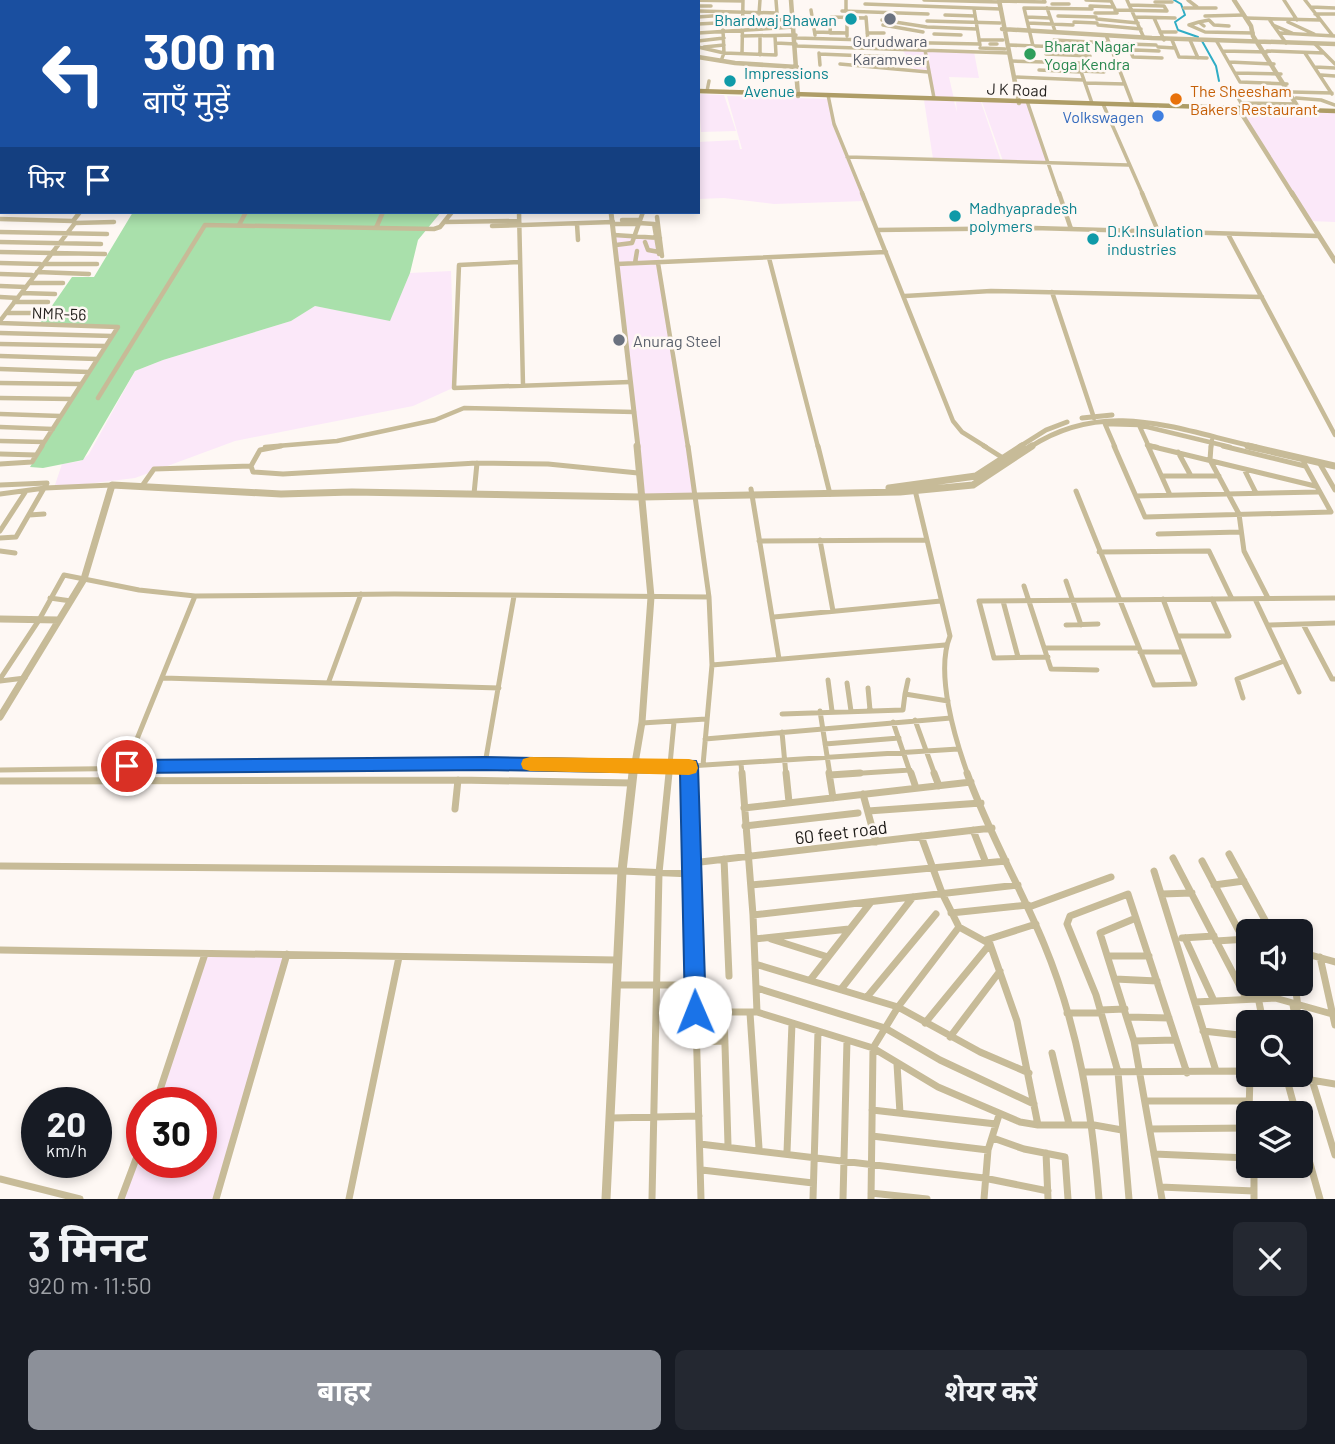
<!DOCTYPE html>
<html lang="hi">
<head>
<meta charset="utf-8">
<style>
  body { margin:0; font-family:Barlow,"Noto Sans Devanagari",sans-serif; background:#242831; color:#f1f3f6; height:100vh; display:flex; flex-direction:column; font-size:26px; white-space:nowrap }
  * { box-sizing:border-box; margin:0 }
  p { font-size:23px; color:#9ea1a6 }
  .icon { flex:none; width:38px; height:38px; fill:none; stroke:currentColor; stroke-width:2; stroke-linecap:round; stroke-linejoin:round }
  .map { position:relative; height:1199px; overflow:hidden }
  .drawer { display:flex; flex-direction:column; background:#171b24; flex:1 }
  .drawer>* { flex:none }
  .banner { position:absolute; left:0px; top:0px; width:700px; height:214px; box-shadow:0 4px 10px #0003; background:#1a4fa0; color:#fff; overflow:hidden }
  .buttons { position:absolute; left:1236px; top:919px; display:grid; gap:14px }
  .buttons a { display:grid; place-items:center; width:77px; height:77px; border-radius:10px; background:#171b24; box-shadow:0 4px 10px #0003; font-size:35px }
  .speed { position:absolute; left:21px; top:1087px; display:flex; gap:14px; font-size:35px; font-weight:700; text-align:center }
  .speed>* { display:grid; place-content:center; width:91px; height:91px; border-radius:50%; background:#171b24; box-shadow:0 4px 10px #0003; line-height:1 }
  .speed small { font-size:18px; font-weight:400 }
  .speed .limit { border:10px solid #d22; background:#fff; color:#111 }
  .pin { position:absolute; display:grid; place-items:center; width:60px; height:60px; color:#fff; margin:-30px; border:4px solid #fff; border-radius:50%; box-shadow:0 2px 7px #0007 }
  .me { position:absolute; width:77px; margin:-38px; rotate:359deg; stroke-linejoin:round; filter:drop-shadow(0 0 5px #0008) }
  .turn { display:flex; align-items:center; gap:24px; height:147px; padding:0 28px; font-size:32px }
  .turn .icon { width:91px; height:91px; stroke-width:2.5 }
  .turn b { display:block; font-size:49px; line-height:60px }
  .then { display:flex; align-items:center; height:66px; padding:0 28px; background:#0003; gap:14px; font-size:26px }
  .round { display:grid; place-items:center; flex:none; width:74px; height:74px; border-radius:10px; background:#242831 }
  .head { display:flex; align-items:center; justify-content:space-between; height:119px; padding:0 28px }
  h1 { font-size:42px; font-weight:700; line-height:52px }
  .cta { display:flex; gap:14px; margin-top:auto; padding:14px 28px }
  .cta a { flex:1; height:80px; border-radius:10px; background:#8c9099; color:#fff; font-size:28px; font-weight:700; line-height:80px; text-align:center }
  .cta a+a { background:#242831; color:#f1f3f6 }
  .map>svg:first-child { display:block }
  .industrial { fill:#fbe8f9 }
  .green { fill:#a9e0ab }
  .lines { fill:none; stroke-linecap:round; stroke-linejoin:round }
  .stream { stroke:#30adc5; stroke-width:2 }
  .minor-far3 { stroke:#c7bb98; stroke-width:3.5 }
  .minor-far2 { stroke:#c7bb98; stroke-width:4.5 }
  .minor-far1 { stroke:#c7bb98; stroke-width:5 }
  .minor { stroke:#c7bb98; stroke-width:7 }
  .tertiary-far3 { stroke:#c7bb98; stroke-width:4.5 }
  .tertiary-far2 { stroke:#c7bb98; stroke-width:5 }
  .tertiary-far1 { stroke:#c7bb98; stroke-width:7 }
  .tertiary { stroke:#c7bb98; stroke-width:9 }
  .secondary { stroke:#ae9d67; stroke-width:4.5 }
  .primary { fill:#9c8641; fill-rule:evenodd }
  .route { fill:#1a73e8; stroke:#114b97; stroke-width:2 }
  .slow { fill:#f59e0b }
  .culture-dot { fill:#0f9aa8; stroke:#fef8f4; stroke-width:2.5 }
  .worship-dot { fill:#6b7280; stroke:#fef8f4; stroke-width:2.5 }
  .leisure-dot { fill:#2e9e5b; stroke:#fef8f4; stroke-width:2.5 }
  .food-dot { fill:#e8710a; stroke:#fef8f4; stroke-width:2.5 }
  .shop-dot { fill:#3f7fe0; stroke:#fef8f4; stroke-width:2.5 }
  .labels { text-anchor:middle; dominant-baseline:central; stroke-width:5; stroke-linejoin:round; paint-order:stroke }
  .far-culture-label { font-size:16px; fill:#0d838f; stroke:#fef8f4; text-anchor:start }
  .far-worship-label { font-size:16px; fill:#5b616d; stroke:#fef8f4 }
  .far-leisure-label { font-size:16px; fill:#27864d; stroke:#fef8f4; text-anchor:start }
  .far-street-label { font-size:16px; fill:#1f1c19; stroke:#fef8f4 }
  .far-food-label { font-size:16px; fill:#c56008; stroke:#fef8f4; text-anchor:start }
  .far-shop-label { font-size:16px; fill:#366cbe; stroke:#fef8f4; text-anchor:end }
  .street-label { font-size:18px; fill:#1f1c19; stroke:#fef8f4 }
</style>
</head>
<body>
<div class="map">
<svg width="1335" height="1199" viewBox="0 0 1335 1199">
  <rect width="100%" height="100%" fill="#fef8f4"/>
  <path class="industrial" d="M902,49l72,3 5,26 -30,-1 5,22 -20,-1 -5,-26 -14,-2z
    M698,94l26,1 12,36 -35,1z
    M727,96l102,3 4,20 32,82 -91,3 -50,-6 -26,1v-57l40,-2 2,9h2z
    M924,100l30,1 3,11 -1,-10h25l20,59 -68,-2z
    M982,102l45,1 22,60 -46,-2z
    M1238,110l97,3v109l-25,-1z
    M614,235l42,2 38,258 -52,2z
    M451,271l4,116 -42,19 -178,35 -100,37 -81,10 8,-24 19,-3 8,-7 46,-83 28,-11 128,-39 24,-15 75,14 20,-47z
    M204,955l84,1 -72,243h-96l22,-59v22h59v-60h-46z"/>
  <path class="green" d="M133,212h308l-23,28 -8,33 -20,48 -75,-15 -24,15 -128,39 -28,11 -52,89 -40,8 -13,-1 89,-141 -79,-3 32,-46h22z"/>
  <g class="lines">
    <path class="stream" d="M1174,0l7,4 4,11 -10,7 3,8 20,7
      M1202,41l14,25 3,15"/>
    <path class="minor-far3" d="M267,0l3,2
      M460,0l6,2
      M685,0l58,1
      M776,0l1,13
      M846,0v11
      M924,0l76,2
      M1086,0l25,1 6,12h-22
      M1127,0l17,38
      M1188,0l9,7
      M1284,0l13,20
      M1305,0l28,36
      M364,1l14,-1
      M408,1l12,-1
      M999,1l46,1 -1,-2
      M28,2l8,-2
      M50,2l9,-2
      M91,2l9,-2
      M114,2l3,-1
      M163,2l5,-2
      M176,2l4,-2
      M290,2l2,-2
      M382,2l13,-1
      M593,2l7,-2
      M1155,2h17
      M865,4l136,5
      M1052,4h17
      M698,6h13
      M1090,6l23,1
      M1311,7l24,1
      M1047,8l8,23
      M1184,8h32
      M974,9l6,36
      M811,10l4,25
      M1115,10l52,1 -3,-5 -35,-1
      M698,11l79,2
      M842,11l86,3
      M759,14l1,-14
      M1315,14h20
      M945,15l30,1
      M1058,16l38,1
      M1205,16l39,-1
      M698,17l27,-2
      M866,17l2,25
      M1026,17l24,1
      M1135,17l40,1
      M847,18v18
      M1154,18l10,22
      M1246,18l74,2
      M1097,19l41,4
      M1269,19l17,24
      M882,20l45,7 50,2
      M927,21l73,2
      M1074,22l23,1
      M1199,22l10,-2 5,5 15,1
      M1288,22l26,12
      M1028,23l45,2
      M698,24l115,-6
      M883,25l40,7
      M1098,25l43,4
      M1273,25l19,8
      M1204,26l-5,-4 -10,3 16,7 48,1
      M815,32l32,1
      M1160,32h16
      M698,33l96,-6
      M830,33l1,-16 35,1
      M867,33h17
      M1280,33l55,3
      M934,34l27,1
      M1106,35l27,70
      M742,36l54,-1
      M760,36v19
      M796,38l71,2
      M979,40h24
      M1054,40l54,3
      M1172,40l7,17 28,1
      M1190,40l8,18
      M1216,40l24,42 47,2
      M698,41l26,-3
      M885,42l94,2
      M776,43l20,1
      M1314,43l21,21
      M990,44h7
      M1008,45l80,3
      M1156,45l-29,-1 6,13 29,1
      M796,46l213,7
      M1033,46l-9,-38 68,1
      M698,47l26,6 52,2 -1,-19
      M704,47l20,-2
      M1158,47l17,1
      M980,48l25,1
      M1112,49l47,2
      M925,50l9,48
      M1223,51l44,1
      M1267,51l57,2
      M819,53l1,12
      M1305,53l27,41
      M742,54l1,-54
      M819,54l73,3
      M1046,54l44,2
      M721,61l3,-8 -1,-23
      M1011,61l106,3
      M1229,62l45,2
      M1078,63l14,40
      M840,64l88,8
      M1315,67l20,1
      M1039,70l42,2
      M1080,71l24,1
      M1235,73l46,1
      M1321,75l14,1
      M1015,77l68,3
      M1085,83l40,1
      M707,91l2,-10
      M1292,92l40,1
      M828,95l6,29 29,71
      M1257,96h-20l4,7 55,1
      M1296,98l25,2 14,5
      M1027,101l32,94
      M1103,104l40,91
      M0,132l1,-5
      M847,157l281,8"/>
    <path class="minor-far2" d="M862,193l91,228 9,11 24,15
      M1059,193l12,36
      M1142,193l16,38
      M0,203l2,-2
      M519,212l4,173
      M657,217l5,39
      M0,219l73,2 7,-9
      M622,220h18
      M444,222l75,-1
      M639,223l15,1 5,30
      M577,224l1,16
      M613,224h25
      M239,225l7,-13
      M492,226l121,-4
      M376,228l7,-16
      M877,230l157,-2 285,8
      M0,232l107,2
      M1228,234l107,201
      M614,235l46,3
      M0,242l101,2
      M645,242l3,8 11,2
      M616,245l16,-2 11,-31
      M0,252l105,2
      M769,258l49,189
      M520,262l-61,3 -5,123 176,-6
      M0,263l40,1
      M635,263l2,-12
      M658,263l30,184
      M44,264h53
      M617,264l269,-12
      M37,272l52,2
      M0,274l32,1
      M29,283h34
      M0,286l26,1
      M1052,292l42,126
      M22,293l33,1
      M905,296l86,-5 271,6
      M0,297l18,1
      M14,302h34
      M6,313h36
      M0,321l75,-98 39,-1
      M0,323l118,4 -77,120
      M0,333l112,3
      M0,344l105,2
      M0,356l97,3
      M0,369l89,3
      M0,383l80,1
      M0,398l71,1
      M98,398l107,-173 229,4 6,-2 12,-15
      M0,414l60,2
      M1139,425l10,22
      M0,427l53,2
      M0,441l44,1
      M1147,445l10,2
      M265,447l72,-6 98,-21 29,-12 170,4
      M1115,447l-10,-23 34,1 91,22
      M1211,447l1,-7"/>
    <path class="minor-far1" d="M688,446l21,151 3,68 -9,100
      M818,446l12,48
      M984,446l19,12
      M1114,446l31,71 186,-5
      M1148,446l22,49
      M1150,446l165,40
      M1211,446l-1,14 29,54 5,37 24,47
      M1223,446l82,20
      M1178,452l13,24
      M0,454l36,1
      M1304,463l27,49
      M0,464l32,-2 10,-16
      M1320,464l15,26
      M251,466l2,6 30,2 194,-11 71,1 90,9
      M1244,469l12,24
      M1162,476h57
      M0,485l47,-2 -31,54 -16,1
      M142,486l12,-17 97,-3 9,-16 21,-4
      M751,489l28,170
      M915,490l35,146c-15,37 5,103 18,139
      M1076,491l78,194 41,-1 -32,-85
      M0,494l45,-6 67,-3
      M474,494l3,-31
      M1136,496l182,-4
      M29,515l15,-1
      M0,531l26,-40
      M1158,534l82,-2
      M820,540l13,71
      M759,541l167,-1
      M0,551l15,2
      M1099,552l110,-1 23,48
      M1066,581l15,44
      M1024,586l27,83 46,1
      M50,598l21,3
      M1255,599l44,93
      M1003,601l15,56
      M774,617l167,-16
      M1303,624l29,55h3
      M1066,625l32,-1
      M1268,625l67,-2
      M1177,636h52l-17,-37
      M1046,648h92
      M1140,652h43
      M1048,657l-54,1 -15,-57 356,-3
      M712,665l233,-20
      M163,678l336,10
      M0,679l39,-59 25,-45 75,15 56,6 199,-2 315,3
      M828,680l4,31
      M908,680l-3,14 43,7
      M0,681l25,-3
      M329,681l32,-87
      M847,683l4,28
      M868,688l2,22
      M1243,698l-6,-19 47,-18
      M820,711l10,64
      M782,714l121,-4 2,-16
      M915,720l20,55
      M893,722l18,53
      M642,723l64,-4
      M782,732l4,43
      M705,739l246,-21
      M825,744l74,-6
      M741,763l1,12
      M485,764l29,-168
      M126,766l69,-170
      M689,766v9
      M0,770l485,-6 204,2 269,-17
      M669,775l5,-53
      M832,775l78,-5"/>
    <path class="minor" d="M689,773l12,426
      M742,773l11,142 4,97
      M786,773l3,29
      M829,773l4,25
      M911,773l5,15
      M934,773l5,13
      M967,773c21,59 53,113 77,171 34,82 48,167 55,255
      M830,775l30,-2
      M0,781l458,-1 174,3
      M863,794l13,48
      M744,808l227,-26
      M455,809l3,-29
      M868,811l113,-8
      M745,826l113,-13
      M973,830l13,33
      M921,836l21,57 17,34 31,17 27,77 21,104
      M1229,854l42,77
      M1173,858l73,140
      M724,859l5,117
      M1202,861l46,87
      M692,863l300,-35
      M0,866l622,5 70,3
      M1154,871l62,200
      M751,885l255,-24
      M1214,885l30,-4
      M1162,894l30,-1
      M1029,907l82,-30
      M951,913l77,-8
      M753,915l265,-30
      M1136,918l-36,15 34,108 28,158
      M1182,938l32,-2
      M1185,938l29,63
      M755,939l94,-10
      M771,939l57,18
      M986,940l50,-16
      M1216,941l32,-2
      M0,950l616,10
      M1300,952l35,10
      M1108,956h41
      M1320,957l15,68
      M755,964l143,43 82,45 49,21
      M811,979l60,-77
      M1115,979l42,2
      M1267,984l8,14
      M1295,984l3,23
      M616,985h79
      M757,988l128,40 55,32 94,44
      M842,988l71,-91
      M867,997l69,-83
      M1258,997l5,25
      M1195,1002l80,-4 57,16
      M1293,1005l3,17
      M1100,1010l25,-1
      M695,1012h62l116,36 65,39 82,35 18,3h56l28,5
      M724,1012l4,133
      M750,1013l9,135
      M1067,1013h34
      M1128,1017l41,1
      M925,1023l65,-79
      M1203,1031l45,5
      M950,1037l50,-66
      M1134,1041l42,-1
      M696,1042l29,-1
      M1300,1051l6,27
      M1052,1053l17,71
      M897,1064l3,49
      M1084,1072l164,-1
      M1276,1074l59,10
      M1286,1076l10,37
      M1312,1080l23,75
      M1146,1101h102
      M156,1102l49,-148
      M872,1110l124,14
      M1249,1113l1,-39
      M611,1118l88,-2
      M1300,1128l20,71
      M1150,1129l98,-1
      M872,1136l116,14
      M993,1138l31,11 41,8 3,42
      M700,1144l284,34 64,13
      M787,1152l5,-129
      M1046,1153l2,46
      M1154,1154l94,4
      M1254,1166v33
      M702,1170l111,13
      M0,1179l80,20
      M1160,1187l94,4
      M871,1193l56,6
      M121,1199l21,-56
      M216,1199l71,-245
      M349,1199l50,-242
      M652,1199l7,-326 10,-100
      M813,1199l5,-168
      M843,1199l4,-159
      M871,1199l2,-151 25,-41 61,-80
      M984,1199l4,-49 11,-35
      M1129,1199l-11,-127 -22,-77 -29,-71 3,-8 58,-22 59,179"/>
    <path class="tertiary-far3" d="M791,0l7,96
      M999,0l20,103
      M1234,0l17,26 2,10 48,76
      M1002,29l150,9 183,6
      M698,57l37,6 62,4
      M1238,108l55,87"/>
    <path class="tertiary-far2" d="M1292,193l43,68
      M611,212l27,235
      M1082,418l30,-3
      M1019,447l27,-17 21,-8
      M1030,447c75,-49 145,-18 226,0"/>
    <path class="tertiary-far1" d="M1248,446l87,20
      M889,488l87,-12 46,-30
      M0,619l59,1
      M0,717l84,-138 28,-94 169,9 71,-2 290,5 258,-5 73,-7 59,-39
      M633,775l9,-53 9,-125 -14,-151"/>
    <path class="tertiary" d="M606,1199l16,-328 11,-98"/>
    <path class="secondary" d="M239,0l3,2
      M698,91l637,20"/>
    <path class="primary" d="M202,0h7l-3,2h-7z
      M2,118v4l-2,1v-4z"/>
  </g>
  <path class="route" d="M485,757l211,4 2,5 8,246 -3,6 -8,3 -7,-3 -3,-6 -5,-239 -195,-3 -358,3 -7,-2 -2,-5 2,-4 7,-2z"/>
  <path class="slow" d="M530,757l159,2 7,2 2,7 -2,5 -7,2 -159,-4 -7,-2 -2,-5 2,-5z"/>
  <g class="culture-dot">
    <circle cx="851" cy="19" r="7"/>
    <circle cx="730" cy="81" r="7"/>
    <circle cx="955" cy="216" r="7"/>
    <circle cx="1093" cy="239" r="7"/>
  </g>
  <g class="worship-dot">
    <circle cx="890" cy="19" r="7"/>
    <circle cx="619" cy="340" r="7"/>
  </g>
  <circle class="leisure-dot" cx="1030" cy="54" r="7"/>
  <circle class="food-dot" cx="1176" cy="99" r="7"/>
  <circle class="shop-dot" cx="1158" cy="116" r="7"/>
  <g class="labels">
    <g class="far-culture-label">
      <text x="837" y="19" text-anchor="end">Bhardwaj Bhawan</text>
      <text x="744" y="72">Impressions<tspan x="744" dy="18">Avenue</tspan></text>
      <text x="969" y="207">Madhyapradesh<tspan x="969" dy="18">polymers</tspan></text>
      <text x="1107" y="230">D.K.Insulation<tspan x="1107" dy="18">industries</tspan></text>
    </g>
    <g class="far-worship-label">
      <text x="890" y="40">Gurudwara<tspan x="890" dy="18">Karamveer</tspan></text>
      <text x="633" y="340" text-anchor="start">Anurag Steel</text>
    </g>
    <g class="far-leisure-label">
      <text x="1044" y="45">Bharat Nagar<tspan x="1044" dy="18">Yoga Kendra</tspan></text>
    </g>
    <g class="far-street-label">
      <text transform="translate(1017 89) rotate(2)">J K Road</text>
      <text transform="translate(59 313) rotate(2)">NMR-56</text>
    </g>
    <g class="far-food-label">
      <text x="1190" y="90">The Sheesham<tspan x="1190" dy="18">Bakers Restaurant</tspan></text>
    </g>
    <g class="far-shop-label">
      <text x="1144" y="116">Volkswagen</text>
    </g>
    <g class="street-label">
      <text transform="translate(841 832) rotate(-7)">60 feet road</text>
    </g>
  </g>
</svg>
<div class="buttons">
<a><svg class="icon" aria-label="sound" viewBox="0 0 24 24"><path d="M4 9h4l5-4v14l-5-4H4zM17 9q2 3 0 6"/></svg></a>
<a><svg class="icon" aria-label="search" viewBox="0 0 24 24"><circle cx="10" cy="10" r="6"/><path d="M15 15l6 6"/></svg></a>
<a><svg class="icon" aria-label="layers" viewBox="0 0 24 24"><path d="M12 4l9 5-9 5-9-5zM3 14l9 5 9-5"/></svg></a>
</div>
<div class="speed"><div>20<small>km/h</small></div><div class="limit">30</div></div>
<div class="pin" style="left:127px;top:766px;background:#d93025"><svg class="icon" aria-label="arrive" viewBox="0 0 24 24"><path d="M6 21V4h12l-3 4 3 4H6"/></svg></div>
<svg class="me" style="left:695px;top:1012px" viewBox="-20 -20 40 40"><circle r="19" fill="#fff"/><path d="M0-13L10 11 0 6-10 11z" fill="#1a73e8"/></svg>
<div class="banner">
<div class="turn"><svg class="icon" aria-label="left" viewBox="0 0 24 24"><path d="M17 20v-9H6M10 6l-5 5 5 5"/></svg><div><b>300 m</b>बाएँ मुड़ें</div></div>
<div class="then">फिर<svg class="icon" aria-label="arrive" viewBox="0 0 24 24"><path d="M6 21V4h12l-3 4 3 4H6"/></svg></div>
</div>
</div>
<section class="drawer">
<div class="head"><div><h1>3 मिनट</h1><p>920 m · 11:50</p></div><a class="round"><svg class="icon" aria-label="close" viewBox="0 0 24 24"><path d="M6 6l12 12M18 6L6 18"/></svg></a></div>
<div class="cta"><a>बाहर</a><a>शेयर करें</a></div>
</section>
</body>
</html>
